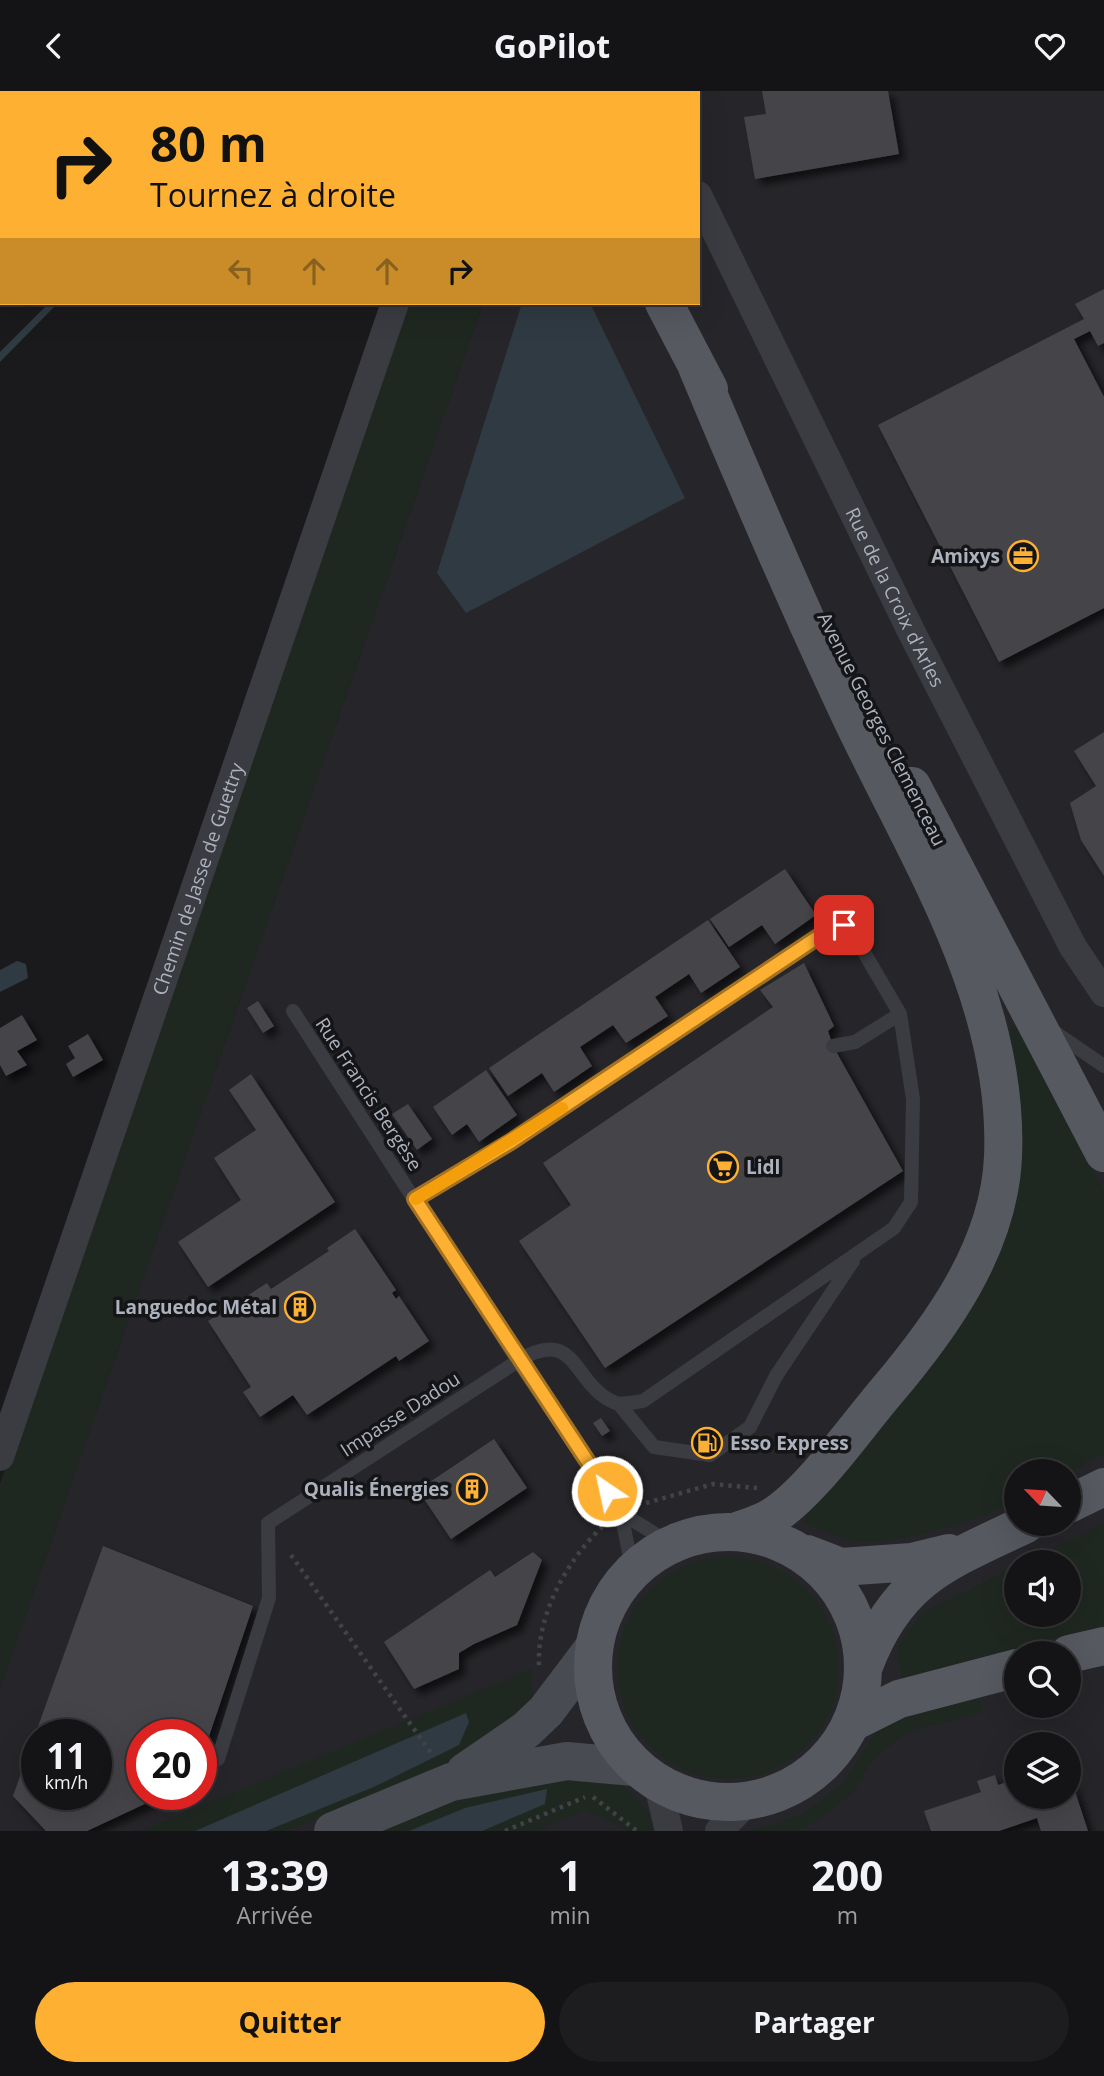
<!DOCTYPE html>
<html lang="fr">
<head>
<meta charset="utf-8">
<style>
  body { margin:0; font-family:"Open Sans",sans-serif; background:#1d1d1f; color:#f1f3f6; height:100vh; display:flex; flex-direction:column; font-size:26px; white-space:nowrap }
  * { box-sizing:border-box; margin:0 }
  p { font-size:23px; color:#9d9ea1 }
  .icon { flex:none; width:38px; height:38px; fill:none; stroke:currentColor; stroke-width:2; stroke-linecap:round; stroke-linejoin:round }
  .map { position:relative; height:1740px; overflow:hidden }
  .details { display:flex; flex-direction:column; background:#141416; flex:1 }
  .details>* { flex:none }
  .banner { position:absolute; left:0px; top:0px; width:700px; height:214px; box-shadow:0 7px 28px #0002,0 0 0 2px #333335; background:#fdb032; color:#111; overflow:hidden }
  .needle { width:46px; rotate:295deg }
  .tools { position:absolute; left:1004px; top:1368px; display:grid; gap:14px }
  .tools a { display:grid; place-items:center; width:77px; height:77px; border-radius:50%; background:#141416; box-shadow:0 7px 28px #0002,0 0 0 2px #333335; font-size:35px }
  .speed { position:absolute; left:21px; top:1628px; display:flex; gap:14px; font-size:35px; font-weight:700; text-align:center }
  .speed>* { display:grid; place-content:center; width:91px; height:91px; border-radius:50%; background:#141416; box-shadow:0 7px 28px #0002,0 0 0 2px #333335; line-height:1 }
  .speed small { font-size:18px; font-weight:400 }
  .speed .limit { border:10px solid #d22; background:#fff; color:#111 }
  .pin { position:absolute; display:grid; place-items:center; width:60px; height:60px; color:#fff; margin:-30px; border-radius:14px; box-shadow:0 4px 10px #0006 }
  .me { position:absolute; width:77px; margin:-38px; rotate:326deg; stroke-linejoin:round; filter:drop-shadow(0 0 5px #0008) }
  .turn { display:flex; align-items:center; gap:24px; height:147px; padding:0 35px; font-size:32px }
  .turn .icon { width:91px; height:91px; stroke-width:2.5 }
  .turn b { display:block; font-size:49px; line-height:60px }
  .lanes { display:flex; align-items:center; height:66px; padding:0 35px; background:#0003; justify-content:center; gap:35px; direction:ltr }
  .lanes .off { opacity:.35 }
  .eta { display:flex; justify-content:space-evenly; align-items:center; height:119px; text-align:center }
  .eta b { font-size:42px; font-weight:700; line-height:49px }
  .primary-button { display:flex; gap:14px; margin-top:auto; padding:14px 35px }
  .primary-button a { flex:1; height:80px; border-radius:42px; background:#fdb032; color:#111; font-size:28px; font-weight:700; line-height:80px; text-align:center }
  .primary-button a+a { background:#1d1d1f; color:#f1f3f6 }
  header { display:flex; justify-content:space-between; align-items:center; height:91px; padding:0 35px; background:#141416; font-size:32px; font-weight:700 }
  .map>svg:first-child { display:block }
  .built { fill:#26262a; fill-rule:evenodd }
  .green { fill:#1f2820 }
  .water { fill:#2f3a42 }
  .building { fill:#44454a; fill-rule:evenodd; filter:url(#shadow) }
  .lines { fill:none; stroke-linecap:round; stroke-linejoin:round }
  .path { stroke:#414349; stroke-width:4.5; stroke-dasharray:3.5 5; stroke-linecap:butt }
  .lane { stroke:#3b3c42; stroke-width:14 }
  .street { stroke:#3b3c42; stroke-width:28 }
  .secondary { stroke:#494b52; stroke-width:38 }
  .primary { stroke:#575961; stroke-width:38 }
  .route-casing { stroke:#a47220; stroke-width:18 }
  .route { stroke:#fdb032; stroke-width:12 }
  .slow { stroke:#f59e0b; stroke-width:12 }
  .labels { text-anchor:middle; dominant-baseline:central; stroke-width:7; stroke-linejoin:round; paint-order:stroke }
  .poi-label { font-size:19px; font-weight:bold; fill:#acb2bd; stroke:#151518; text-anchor:end }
  .street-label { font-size:19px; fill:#acb2bd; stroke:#151518 }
</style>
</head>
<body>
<header><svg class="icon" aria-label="back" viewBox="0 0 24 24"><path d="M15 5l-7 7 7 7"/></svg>GoPilot<svg class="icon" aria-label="heart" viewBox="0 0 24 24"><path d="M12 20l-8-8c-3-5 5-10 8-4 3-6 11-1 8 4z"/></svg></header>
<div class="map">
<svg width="1104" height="1740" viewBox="0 0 1104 1740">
  <defs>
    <filter id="shadow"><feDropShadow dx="6" dy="6" stdDeviation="3.5" flood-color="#0009"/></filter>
  </defs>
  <rect width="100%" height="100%" fill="#1a1a1d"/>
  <path class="built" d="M551,0h553v1740h-1104v-143l483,-1385h215v-210zM1017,1381h52v52h-52zM1017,1472h52v52h-52zM1017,1563h52v52h-52zM37,1643h59v60h-59zM142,1643h59v60h-59zM1017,1654h52v52h-52z"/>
  <path class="green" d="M343,0h208l-1,2z
    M408,212h75l-483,1385v-204z
    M1018,934l86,166v263l-35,19 -52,-1v28c-41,22 -110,42 -156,42 -18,-1 -40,-13 -57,-19l10,-26 167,-208 23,-261z
    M1104,1432v102l-202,53 -6,-31 27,-35 94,-46v49h52v-52h-45z
    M617 1577a111 111 0 1 1 222 0a111 111 0 1 1-222 0Z
    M531,1578l2,35 -80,56 -165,71h-147z
    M980,1607l3,14 -78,21 -33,28 -18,31 -37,29 -22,10h-43l52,-18 39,-30 32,-50 29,-19z
    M561,1684l60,8 28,30 4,18h-23l-46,-21 -47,21h-154l77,-32z"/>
  <path class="water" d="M49,212h9l-58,59v-10z
    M522,212h68l95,195 -219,115 -29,-40z
    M17,870l9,3 2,14 -28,14v-22z
    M466,1622l3,9 -10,23 -83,41 -110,45h-71z
    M547,1698l-2,15 -63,27h-73l56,-23z"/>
  <path class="building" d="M762,0h126l11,63 -144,25 -11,-62 22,-3z
    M1104,198v54l-6,3 -8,-15 -16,8 30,58v211l-105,54 -121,-237 206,-106 -9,-15z
    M1104,641v144l-23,-36 -11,-37 26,-17 -22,-35z
    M785,778l31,46 -41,29 -13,-19 -33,22 -19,-28z
    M708,829l32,47 -39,26 -12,-19 -34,23 13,19 -42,27 -13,-18 -33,22 12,19 -38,26 -12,-19 -34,23 -19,-28z
    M804,872l30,63 -6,5 5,15 70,125 -298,197 -86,-127 52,-36 -28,-42 230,-156 -13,-17z
    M258,910l16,25 -11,7 -16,-25z
    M22,924l15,25 -20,11 10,14 -21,11 -6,-11v-37z
    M88,943l15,26 -30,17 -7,-13 9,-6 -7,-12z
    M486,979l31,45 -38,27 -12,-18 -15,11 -19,-28z
    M251,983l84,128 -127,85 -30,-45 63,-42 -27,-42 42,-28 -27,-40z
    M408,1013l24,35 -15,11 -25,-36z
    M355,1138l41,61 -4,3 4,6 3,-3 30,45 -30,20 -3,-5 -89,59 -14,-20 -33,22 -17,-25 8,-5 -43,-66 59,-38 4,6 58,-38 -2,-3z
    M601,1327l9,13 -8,5 -9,-13z
    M494,1348l33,49 -76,51 -33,-49z
    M103,1455l150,60 -51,151 -1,-23h-59v60h24l-79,37h-41l-33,-35zM37,1643h59v60h-59z
    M533,1461l9,8 -25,65 -43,19 -15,9v16l-45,20 -30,-47 106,-72 5,7z
    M995,1684l3,10 19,-6v18h52l1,-21 18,55h-47l-4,-13 -38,13h-68l-7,-20 57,-19 -4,-11z"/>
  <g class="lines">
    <path class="path" d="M646,1412l67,-19 44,4
      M291,1464l142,201
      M539,1574c-2,-51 27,-103 63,-138
      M593,1706l44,34
      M505,1740l80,-34"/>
    <path class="lane" d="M293,920l225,350 103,152 12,59
      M1053,940l51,35
      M833,955l22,-4 45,-28
      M619,1313l35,43 56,8 40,-28 26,-51 77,-115
      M621,1422l49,30
      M218,1668l51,-161 -1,-75 250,-162c60,-37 54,25 98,42 8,2 19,-1 27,-2l251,-173 17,-26 2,-103 -13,-85 -49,-84 -7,-5 -11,2 -321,214 -97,58"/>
    <g class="street">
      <path d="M661,0v2"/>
      <path d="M467,2l1,-2"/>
      <path id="s1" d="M698,104l213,436 162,316 31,46"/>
      <path id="s2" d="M0,1366l395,-1154"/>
      <path d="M658,1694l11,46"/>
      <path d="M719,1740l27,-28"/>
    </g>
    <path class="secondary" d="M465,1681l61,-42 20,-19 46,-61
      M333,1740l118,-49 116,-21 67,6"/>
    <path class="primary" d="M556,0l1,2
      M664,212l45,86
      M697,276c48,115 97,229 150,342 66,142 163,286 156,448 -4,90 -61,169 -117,235 -30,35 -79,106 -118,127 -9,5 -20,8 -31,12
      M912,695l192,367
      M1069,1413l35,-17
      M593 1576a135 135 0 1 1 270 0a135 135 0 1 1-270 0Z
      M807,1463l34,13 71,-5 37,-9
      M1069,1563l35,-8
      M864,1575c33,-88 82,-104 162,-142
      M853,1631l46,-23 118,-31"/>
  </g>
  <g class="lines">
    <g class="route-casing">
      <path id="route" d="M607,1400l-192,-292 97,-58 321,-214 11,-2"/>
    </g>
    <use href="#route" class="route"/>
    <path class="slow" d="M416,1108l146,-91"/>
  </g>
  <defs>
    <g id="office-ring" transform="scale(1.575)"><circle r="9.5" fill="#151518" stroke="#fdb032" stroke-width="1.5"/><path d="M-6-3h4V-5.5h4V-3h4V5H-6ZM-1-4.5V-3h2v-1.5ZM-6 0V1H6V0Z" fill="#fdb032"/></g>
    <g id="supermarket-ring" transform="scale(1.575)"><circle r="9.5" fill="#151518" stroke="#fdb032" stroke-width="1.5"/><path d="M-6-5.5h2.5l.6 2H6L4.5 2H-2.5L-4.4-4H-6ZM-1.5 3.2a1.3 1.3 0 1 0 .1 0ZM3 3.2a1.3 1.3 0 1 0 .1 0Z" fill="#fdb032"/></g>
    <g id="building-ring" transform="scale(1.575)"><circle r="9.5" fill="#151518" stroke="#fdb032" stroke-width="1.5"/><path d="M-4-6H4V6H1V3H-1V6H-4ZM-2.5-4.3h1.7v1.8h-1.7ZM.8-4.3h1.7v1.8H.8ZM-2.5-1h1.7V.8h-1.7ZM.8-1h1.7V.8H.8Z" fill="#fdb032"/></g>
    <g id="fuel-ring" transform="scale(1.575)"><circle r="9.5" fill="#151518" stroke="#fdb032" stroke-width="1.5"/><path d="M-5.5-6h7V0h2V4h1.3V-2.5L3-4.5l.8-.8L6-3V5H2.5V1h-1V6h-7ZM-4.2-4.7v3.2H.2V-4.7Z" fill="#fdb032"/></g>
  </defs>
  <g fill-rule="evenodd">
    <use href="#office-ring" x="1023" y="465"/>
    <use href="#supermarket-ring" x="723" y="1076"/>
    <use href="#building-ring" x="300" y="1216"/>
    <use href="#fuel-ring" x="707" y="1352"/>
    <use href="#building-ring" x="472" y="1398"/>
  </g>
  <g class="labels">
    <g class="poi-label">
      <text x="1000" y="465">Amixys</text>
      <text x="746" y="1076" text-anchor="start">Lidl</text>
      <text x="277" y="1216">Languedoc Métal</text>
      <text x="730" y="1352" text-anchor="start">Esso Express</text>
      <text x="449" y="1398">Qualis Énergies</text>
    </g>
    <g class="street-label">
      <text stroke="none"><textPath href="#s1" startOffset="448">Rue de la Croix d'Arles</textPath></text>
      <text transform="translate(882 638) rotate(63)">Avenue Georges Clemenceau</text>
      <text stroke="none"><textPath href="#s2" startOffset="611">Chemin de Jasse de Guettry</textPath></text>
      <text transform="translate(369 1003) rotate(57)">Rue Francis Bergèse</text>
      <text transform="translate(400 1323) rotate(-33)">Impasse Dadou</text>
    </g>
  </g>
</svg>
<div class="tools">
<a><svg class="needle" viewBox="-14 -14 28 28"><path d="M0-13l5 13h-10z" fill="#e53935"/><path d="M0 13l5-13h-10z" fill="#9d9ea1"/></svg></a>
<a><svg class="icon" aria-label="sound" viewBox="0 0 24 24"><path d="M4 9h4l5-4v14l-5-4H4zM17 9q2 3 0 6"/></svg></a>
<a><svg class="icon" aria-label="search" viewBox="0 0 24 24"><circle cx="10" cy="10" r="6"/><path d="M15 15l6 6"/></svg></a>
<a><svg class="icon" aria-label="layers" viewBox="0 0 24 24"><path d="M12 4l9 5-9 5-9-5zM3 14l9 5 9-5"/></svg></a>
</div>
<div class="speed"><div>11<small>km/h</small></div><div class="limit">20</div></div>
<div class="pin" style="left:844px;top:834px;background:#d93025"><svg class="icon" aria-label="arrive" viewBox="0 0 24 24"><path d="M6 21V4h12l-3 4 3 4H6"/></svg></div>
<svg class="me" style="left:607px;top:1400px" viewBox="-20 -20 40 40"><circle r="17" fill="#fdb032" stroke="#fff" stroke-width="3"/><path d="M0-11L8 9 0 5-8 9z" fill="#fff"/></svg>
<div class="banner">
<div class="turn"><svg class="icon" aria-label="right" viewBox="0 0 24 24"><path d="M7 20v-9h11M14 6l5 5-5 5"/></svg><div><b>80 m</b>Tournez à droite</div></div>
<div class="lanes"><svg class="icon off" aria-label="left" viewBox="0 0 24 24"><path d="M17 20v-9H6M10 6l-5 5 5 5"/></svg><svg class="icon off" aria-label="ahead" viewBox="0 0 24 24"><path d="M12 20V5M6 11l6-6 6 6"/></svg><svg class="icon off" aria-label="ahead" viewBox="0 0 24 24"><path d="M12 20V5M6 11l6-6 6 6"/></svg><svg class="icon" aria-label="right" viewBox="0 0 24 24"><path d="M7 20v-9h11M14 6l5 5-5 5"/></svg></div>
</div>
</div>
<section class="details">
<div class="eta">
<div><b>13:39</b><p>Arrivée</p></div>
<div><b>1</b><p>min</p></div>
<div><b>200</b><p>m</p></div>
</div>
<div class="primary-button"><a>Quitter</a><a>Partager</a></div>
</section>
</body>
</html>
